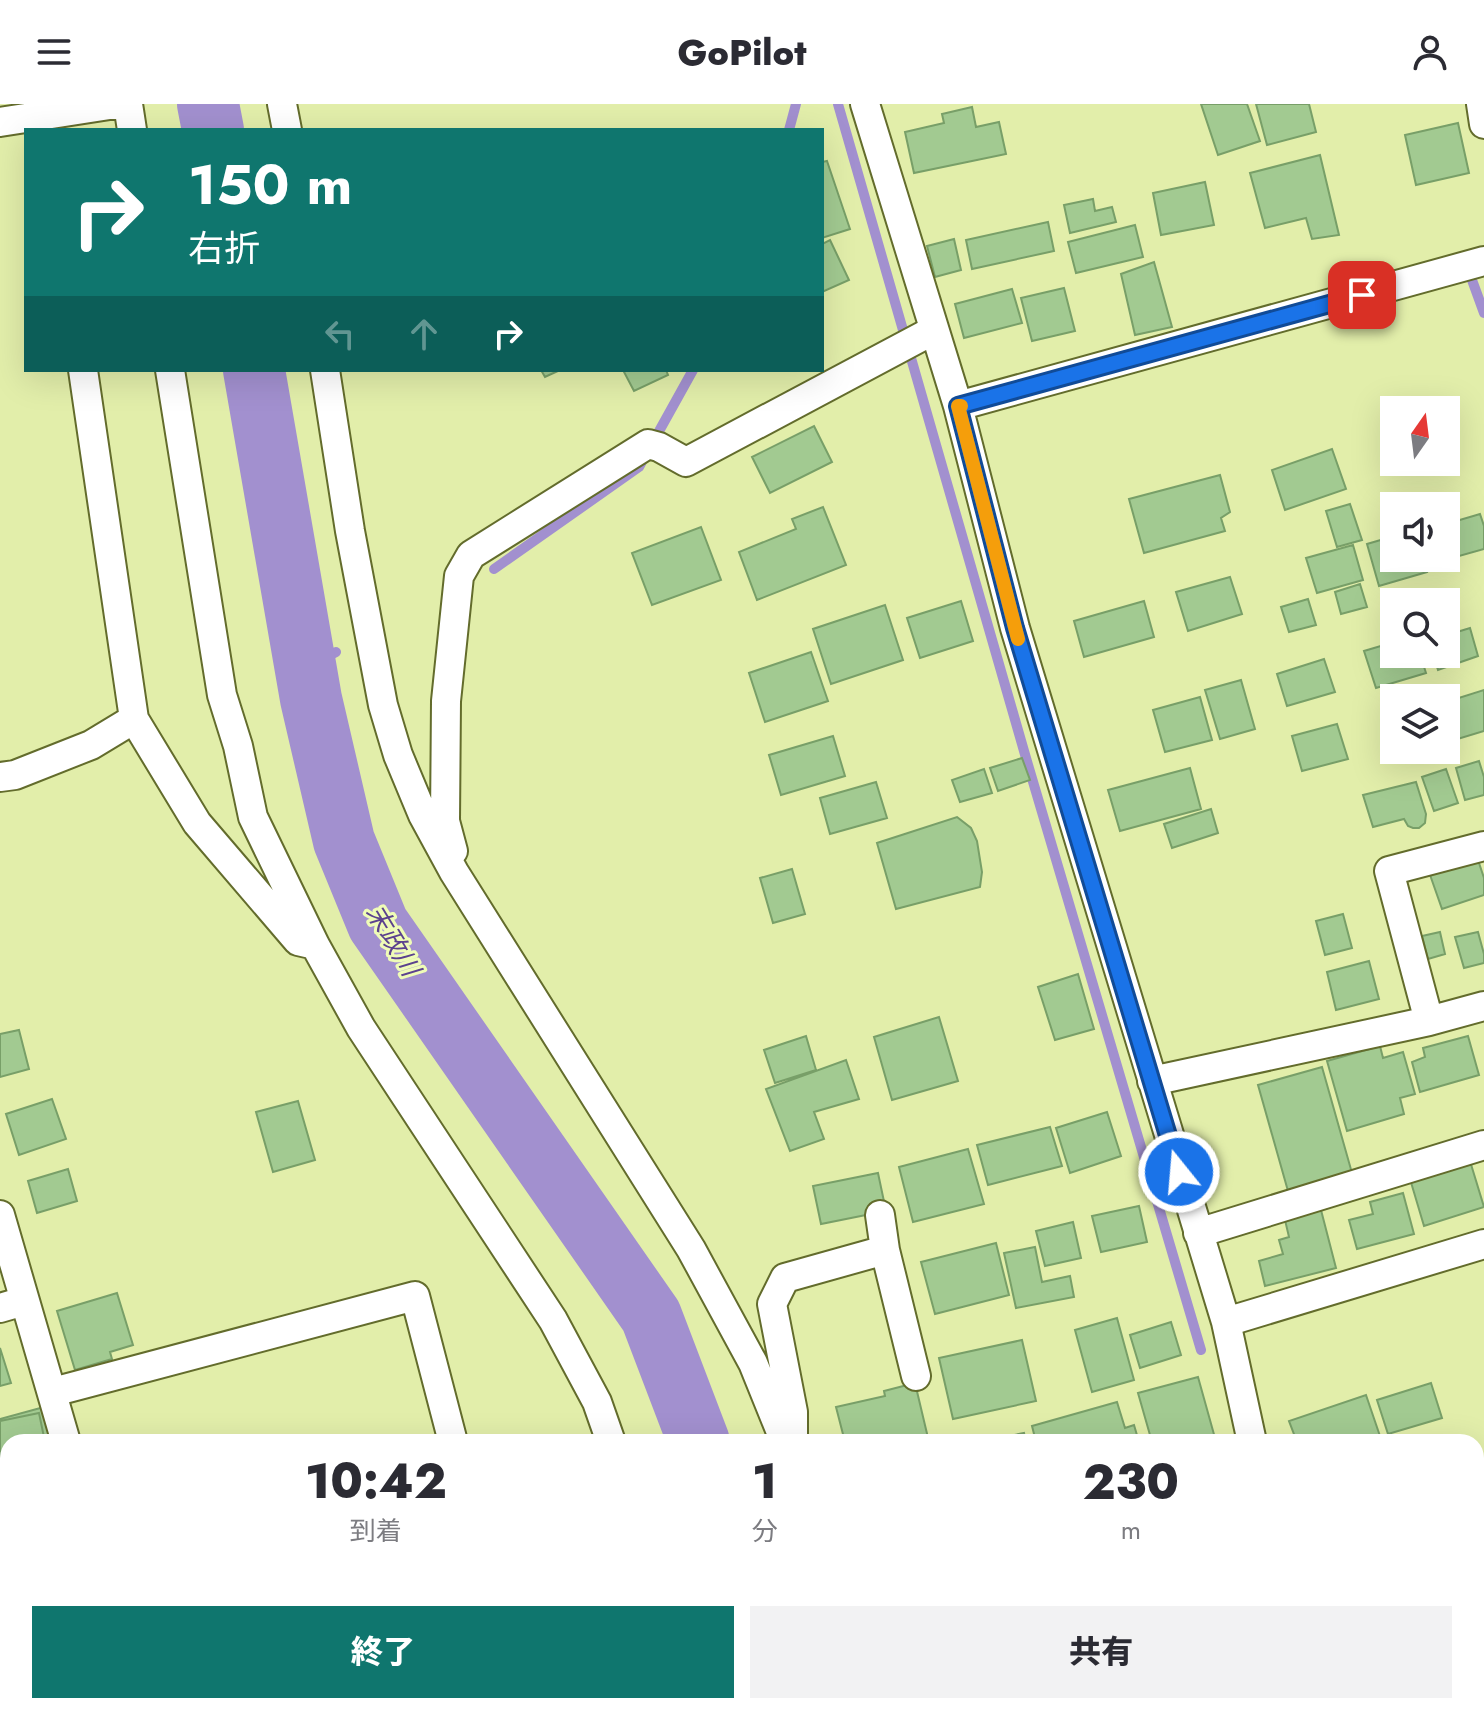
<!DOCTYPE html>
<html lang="ja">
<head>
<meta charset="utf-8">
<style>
  body { margin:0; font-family:Jost,"Noto Sans JP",sans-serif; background:#f2f2f3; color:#2b2b33; height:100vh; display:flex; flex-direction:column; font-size:30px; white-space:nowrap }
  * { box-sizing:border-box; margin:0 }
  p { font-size:26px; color:#7c7c81 }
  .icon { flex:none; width:44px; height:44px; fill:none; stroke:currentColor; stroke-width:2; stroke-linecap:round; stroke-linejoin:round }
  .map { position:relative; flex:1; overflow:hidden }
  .panel { position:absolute; left:0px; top:1330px; width:1484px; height:280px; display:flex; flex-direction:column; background:#fff; border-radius:24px 24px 0 0; box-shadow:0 8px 32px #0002 }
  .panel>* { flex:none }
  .banner { position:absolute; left:24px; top:24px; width:800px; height:244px; border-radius:0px; box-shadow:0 8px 32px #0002; background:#0f766e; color:#fff; overflow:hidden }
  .needle { width:52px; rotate:14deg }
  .fabs { position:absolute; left:1380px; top:292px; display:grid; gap:16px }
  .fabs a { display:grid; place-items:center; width:80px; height:80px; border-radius:0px; background:#fff; box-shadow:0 8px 32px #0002; font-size:40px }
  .pin { position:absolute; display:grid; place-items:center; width:68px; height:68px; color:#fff; margin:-34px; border-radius:16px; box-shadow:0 4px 12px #0006 }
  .me { position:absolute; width:88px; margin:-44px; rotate:343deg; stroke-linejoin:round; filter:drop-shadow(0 0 6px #0008) }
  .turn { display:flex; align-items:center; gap:28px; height:168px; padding:0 32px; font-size:36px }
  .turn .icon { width:104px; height:104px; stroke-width:2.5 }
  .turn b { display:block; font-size:56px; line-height:68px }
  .lanes { display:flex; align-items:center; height:76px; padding:0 32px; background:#0003; justify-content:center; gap:40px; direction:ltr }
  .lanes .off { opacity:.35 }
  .eta { display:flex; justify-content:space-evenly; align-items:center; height:136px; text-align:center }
  .eta b { font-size:48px; font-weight:800; line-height:56px }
  .button { display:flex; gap:16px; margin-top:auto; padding:16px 32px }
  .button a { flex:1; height:92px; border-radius:0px; background:#0f766e; color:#fff; font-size:32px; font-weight:800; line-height:92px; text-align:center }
  .button a+a { background:#f2f2f3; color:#2b2b33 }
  header { display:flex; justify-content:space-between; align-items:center; height:104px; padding:0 32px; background:#fff; font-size:36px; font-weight:800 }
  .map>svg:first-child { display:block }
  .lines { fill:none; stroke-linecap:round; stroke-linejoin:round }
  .stream { stroke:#a290cf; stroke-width:10 }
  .river { stroke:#a290cf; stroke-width:62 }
  .building { fill:#a2ca91; stroke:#789f68; stroke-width:2 }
  .street-casing { stroke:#636c2c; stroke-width:32 }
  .secondary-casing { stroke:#636c2c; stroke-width:44 }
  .street { stroke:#fff; stroke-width:28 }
  .secondary { stroke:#f4d4e1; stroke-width:40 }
  .route-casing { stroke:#114b97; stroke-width:20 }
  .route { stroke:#1a73e8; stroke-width:14 }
  .slow { stroke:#f59e0b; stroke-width:14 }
  .labels { text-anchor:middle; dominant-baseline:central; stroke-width:6; stroke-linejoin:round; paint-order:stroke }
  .water-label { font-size:26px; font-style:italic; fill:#5b428e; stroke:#effcb7 }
</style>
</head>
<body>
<header><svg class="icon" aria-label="menu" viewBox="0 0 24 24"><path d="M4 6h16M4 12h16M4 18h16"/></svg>GoPilot<svg class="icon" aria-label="person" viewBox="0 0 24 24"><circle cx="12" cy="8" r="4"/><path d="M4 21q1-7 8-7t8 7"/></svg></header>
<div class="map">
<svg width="1484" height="1610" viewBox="0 0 1484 1610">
  <rect width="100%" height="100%" fill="#e2eeaa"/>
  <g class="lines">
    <path class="stream" d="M838,0l188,654 175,592
      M789,26l7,-26
      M1472,176l12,33
      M653,338l40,-72
      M494,465l145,-102 6,-11
      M305,564l31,-16"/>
    <path class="river" d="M208,0l5,26
      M254,266l57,329 33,142 34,83 273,392 48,126
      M769,1602l2,8"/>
  </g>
  <path class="building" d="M1201,0h46l13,37 -42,14z
    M1256,0h53l7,28 -49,13z
    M972,3l4,20 23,-5 7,32 -92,19 -9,-41 39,-9 -2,-9z
    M1458,19l11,50 -53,12 -11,-50z
    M1320,51l19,80 -27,4 -6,-21 -41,10 -15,-55z
    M827,57l23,68 -28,9v-76z
    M1205,78l9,43 -53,10 -8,-42z
    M1093,95l2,12 17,-4 4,15 -46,11 -6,-28z
    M1048,118l6,29 -82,18 -6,-29z
    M1135,121l8,32 -67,16 -8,-31z
    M954,135l7,31 -26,7 -8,-31z
    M830,136l19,40 -27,12v-48z
    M1154,158l18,65 -37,8 -14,-61z
    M1064,184l11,43 -43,10 -11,-43z
    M1012,185l10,34 -58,15 -9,-34z
    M541,266h19l-15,7z
    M623,266h43l2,5 -34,16z
    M814,322l18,36 -62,31 -18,-36z
    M1332,345l14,40 -61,21 -13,-40z
    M1220,371l10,37 -9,6 4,13 -81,22 -15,-54z
    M1350,400l12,36 -25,7 -11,-36z
    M823,403l23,58 -89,35 -18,-48 57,-23 -4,-10z
    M1480,410l4,12v23l-39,11 1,-36z
    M701,423l20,53 -69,25 -20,-52z
    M1394,432v22h29l4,14 -48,14 -12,-42z
    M1353,441l10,35 -46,13 -11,-35z
    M1230,473l12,37 -54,17 -12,-39z
    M1360,480l7,23 -26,7 -6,-22z
    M1308,495l8,26 -27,7 -8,-25z
    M961,497l12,40 -53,17 -13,-40z
    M1144,497l10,36 -70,20 -10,-36z
    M885,501l18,55 -72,24 -18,-55z
    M1454,521l3,7 13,-4 8,28 -40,14 -5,-16h13v-27z
    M1394,538v12h26l6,19 -50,15 -12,-37z
    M811,548l17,49 -63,21 -16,-49z
    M1324,555l11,33 -48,14 -10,-32z
    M1241,576l14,49 -35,10 -15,-49z
    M1484,586v41l-33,10 -5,-16v-23z
    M1200,593l12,43 -47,12 -12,-42z
    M1337,620l11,35 -46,12 -10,-35z
    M833,632l12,40 -64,19 -12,-40z
    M1022,654l8,22 -32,11 -8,-23z
    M1479,657l5,16v18l-19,5 -9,-32z
    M1190,664l11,41 -81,22 -12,-41z
    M984,665l8,24 -32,9 -8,-22z
    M1446,665l12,34 -24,8 -12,-34z
    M876,678l11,36 -57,16 -10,-36z
    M1416,678l10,32 -1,9 -6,5h-6l-5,-2 -4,-7 -31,8 -10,-32z
    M1211,705l7,24 -46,15 -8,-24z
    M957,713l14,11 6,13 5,31 -2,15 -84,22 -19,-66z
    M1477,753l7,21v17l-42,14 -13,-37z
    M792,765l13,45 -32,9 -13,-45z
    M1343,810l9,34 -27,7 -9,-34z
    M1440,828l5,22 -17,5 -6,-23z
    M1478,828l6,22v9l-20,5 -9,-31z
    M1369,857l10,38 -43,11 -9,-38z
    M1078,870l16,55 -39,11 -17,-53z
    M939,913l19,64 -66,19 -18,-63z
    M19,926l10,39 -29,8v-43z
    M806,932l10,34 -41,13 -11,-33z
    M1468,932l11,39 -59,17 -8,-30 13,-5 -2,-9z
    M1380,942l3,12 20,-6 12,42 -15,4 4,16 -57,17 -20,-70z
    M846,956l13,39 -45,13 10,27 -34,12 -24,-62z
    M1322,963l30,106 -64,18 -30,-106z
    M52,995l14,40 -47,16 -13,-41z
    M298,997l17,59 -42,12 -17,-60z
    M1107,1008l14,44 -51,17 -14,-45z
    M1050,1023l12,39 -74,19 -11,-40z
    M968,1045l16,55 -71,18 -14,-55z
    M1470,1057l14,46 -60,19 -14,-47z
    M68,1065l9,32 -40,12 -9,-32z
    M878,1069l8,38 -65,13 -8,-38z
    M1403,1089l11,41 -57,15 -8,-29 24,-6 -3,-12z
    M1139,1102l8,36 -46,10 -9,-36z
    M1321,1106l15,58 -71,18 -6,-25 24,-7 -4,-14 10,-3 -4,-17z
    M1073,1118l8,36 -36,8 -9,-35z
    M996,1139l13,52 -74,19 -14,-52z
    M1035,1143l7,35 28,-6 4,21 -58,11 -12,-55z
    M117,1189l16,52 -23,7 2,7 -37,11 -18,-59z
    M1117,1214l17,62 -42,12 -17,-62z
    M1171,1218l10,33 -41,13 -10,-33z
    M1022,1236l14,61 -83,18 -14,-61z
    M0,1244l11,35 -11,3z
    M1198,1273l17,61 -15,4h-48l-14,-49z
    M915,1279l14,59h-84l-9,-35 49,-11 -1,-5z
    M1431,1279l11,35 -54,16 -11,-34z
    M1366,1291l16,47h-85l-8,-21z
    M1117,1298l8,26 9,-3 5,17h-103l-4,-16z
    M44,1303l9,35h-45v27l-8,2v-52z
    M39,1309l6,29h-37v50l-8,1v-72z
    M1024,1329l2,9h-46z
    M8,1410v52l-8,2v-52z
    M8,1413v41l-8,2v-41z
    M1484,1465v59l-8,2v-59z
    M8,1499v25l-5,-24z
    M1484,1545v51l-2,-9 -6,1v-41z
    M1031,1602h190l1,2 -23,6h-166z"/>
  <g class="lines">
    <g class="street-casing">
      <path id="street" d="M128,0l4,26
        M282,0l5,26
        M865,0l93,302 57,222 211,694 26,120
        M1481,0l3,20
        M0,18l116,-18
        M83,266l51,349 63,104 101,118 13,3
        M170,266l52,325 16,51 15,71 62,128 46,83 192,292 44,82 14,40
        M325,266l25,161 33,174 15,50 25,60 31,57 237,377 62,114 32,79
        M958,302l526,-145
        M0,673l15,-2 76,-30 43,-26
        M453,747l-8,-30 1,-120 13,-125 12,-21 177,-111 11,3 27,15 248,-132
        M1429,917l-40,-150 95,-25
        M1152,977l277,-60 55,-15
        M0,1111l66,227
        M880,1111l5,35 31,126
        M1198,1129l286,-88
        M0,1204l24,-7
        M1226,1218l258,-78
        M53,1288l362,-96 38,146
        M793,1338v-30l-21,-108 13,-26 100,-28
        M138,1602l2,8
        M1312,1602l5,8
        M204,1610l29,-8"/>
    </g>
    <g class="secondary-casing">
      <path id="secondary" d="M1476,1386l8,-2
        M662,1610l30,-8"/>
    </g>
    <use href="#street" class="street"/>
    <use href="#secondary" class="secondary"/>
  </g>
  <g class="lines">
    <g class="route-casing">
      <path id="route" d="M1179,1068l-164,-544 -57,-222 404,-111"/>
    </g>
    <use href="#route" class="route"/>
    <path class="slow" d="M961,302h-3l60,233"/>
  </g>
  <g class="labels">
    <g class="water-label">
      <text transform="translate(393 836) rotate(59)">末政川</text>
    </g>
  </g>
</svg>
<div class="fabs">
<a><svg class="needle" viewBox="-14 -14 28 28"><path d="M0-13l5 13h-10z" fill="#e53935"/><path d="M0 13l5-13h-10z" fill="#7c7c81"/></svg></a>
<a><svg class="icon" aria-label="sound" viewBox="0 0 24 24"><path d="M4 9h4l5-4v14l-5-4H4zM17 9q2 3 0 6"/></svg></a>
<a><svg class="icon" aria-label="search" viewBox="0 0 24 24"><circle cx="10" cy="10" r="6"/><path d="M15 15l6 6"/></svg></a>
<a><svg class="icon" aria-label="layers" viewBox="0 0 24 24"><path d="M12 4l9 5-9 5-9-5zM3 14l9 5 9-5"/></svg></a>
</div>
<div class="pin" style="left:1362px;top:191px;background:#d93025"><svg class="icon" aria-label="arrive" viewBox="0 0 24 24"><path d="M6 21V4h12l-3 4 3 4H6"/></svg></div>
<svg class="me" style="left:1179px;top:1068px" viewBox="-20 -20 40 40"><circle r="17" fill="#1a73e8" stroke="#fff" stroke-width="3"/><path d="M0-11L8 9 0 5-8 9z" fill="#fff"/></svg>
<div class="banner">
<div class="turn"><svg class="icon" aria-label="right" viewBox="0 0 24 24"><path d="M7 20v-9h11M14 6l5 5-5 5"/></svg><div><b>150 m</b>右折</div></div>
<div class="lanes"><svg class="icon off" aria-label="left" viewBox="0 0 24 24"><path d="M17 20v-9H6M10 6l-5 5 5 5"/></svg><svg class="icon off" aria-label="ahead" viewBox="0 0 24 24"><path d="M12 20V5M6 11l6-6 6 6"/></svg><svg class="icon" aria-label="right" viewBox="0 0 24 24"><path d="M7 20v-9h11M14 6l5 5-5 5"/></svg></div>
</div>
<section class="panel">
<div class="eta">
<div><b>10:42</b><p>到着</p></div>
<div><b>1</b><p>分</p></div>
<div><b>230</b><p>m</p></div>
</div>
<div class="button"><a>終了</a><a>共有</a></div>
</section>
</div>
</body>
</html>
